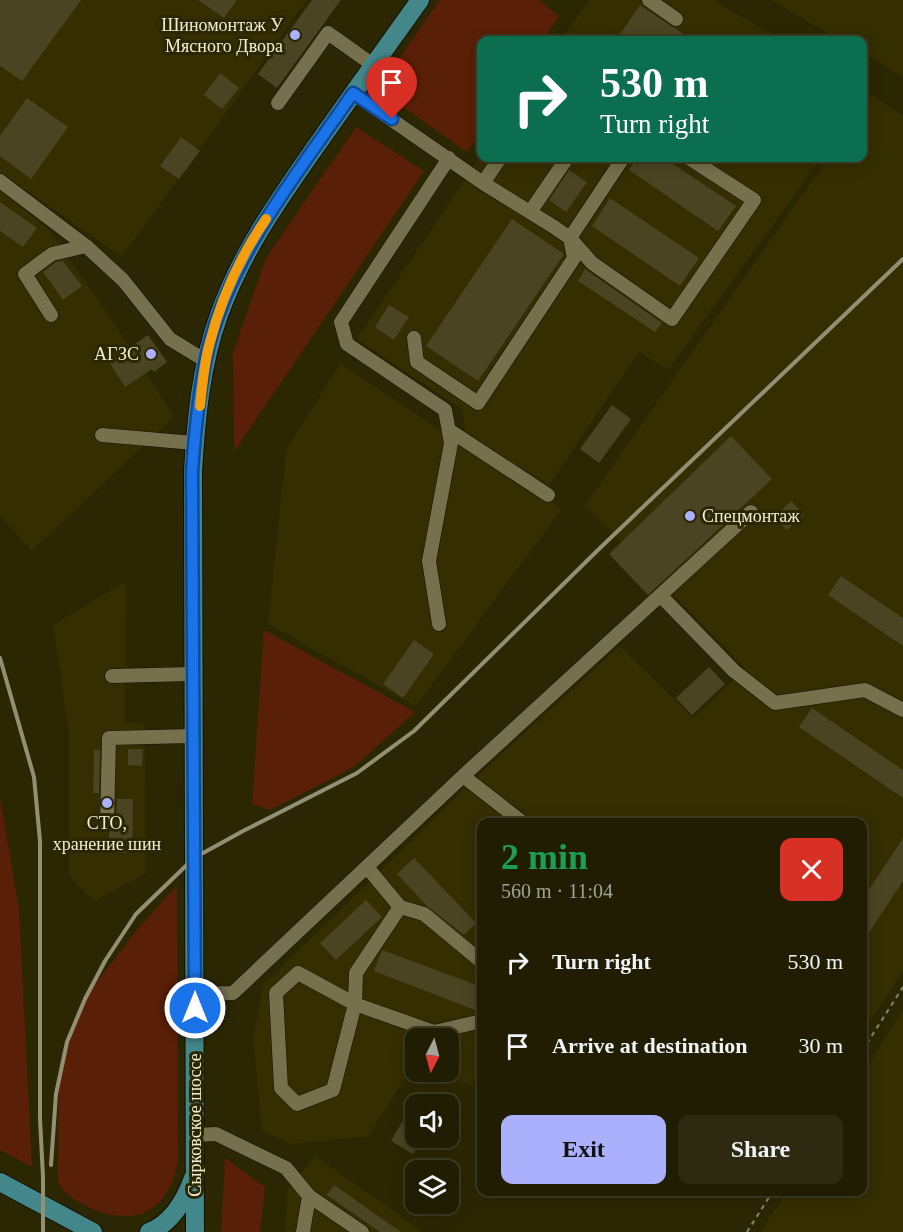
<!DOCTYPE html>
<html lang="en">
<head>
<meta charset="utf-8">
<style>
  body { margin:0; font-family:"Times New Roman",serif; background:#2d2a11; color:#f1f3f6; height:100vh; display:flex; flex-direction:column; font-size:22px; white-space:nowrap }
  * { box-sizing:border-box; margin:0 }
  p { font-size:20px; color:#a2a299 }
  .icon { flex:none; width:33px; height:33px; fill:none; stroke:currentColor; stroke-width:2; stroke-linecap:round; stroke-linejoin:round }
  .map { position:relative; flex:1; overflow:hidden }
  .side { position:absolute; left:477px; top:818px; width:390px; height:378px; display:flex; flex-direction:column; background:#211d02; border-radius:12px; box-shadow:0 3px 15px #0003,0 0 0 2px #3e3b24 }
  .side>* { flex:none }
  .top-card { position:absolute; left:477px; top:36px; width:390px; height:126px; border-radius:12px; box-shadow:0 3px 15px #0003,0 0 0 2px #3e3b24; background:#0b6e4f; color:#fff; overflow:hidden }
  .needle { width:39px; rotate:186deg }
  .controls { position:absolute; left:405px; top:1028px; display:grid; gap:12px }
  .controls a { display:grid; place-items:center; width:54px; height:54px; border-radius:12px; background:#211d02; box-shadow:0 3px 15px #0003,0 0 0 2px #3e3b24; font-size:30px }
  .pin { position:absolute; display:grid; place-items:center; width:51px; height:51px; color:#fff; margin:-62px -26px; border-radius:50% 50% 50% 0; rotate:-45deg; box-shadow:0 0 6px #0007 }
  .pin .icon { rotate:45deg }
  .me { position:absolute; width:66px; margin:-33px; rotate:0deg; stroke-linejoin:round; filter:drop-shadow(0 0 4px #0008) }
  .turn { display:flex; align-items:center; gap:21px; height:126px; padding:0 24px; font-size:27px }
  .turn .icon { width:78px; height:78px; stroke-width:2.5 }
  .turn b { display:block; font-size:42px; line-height:51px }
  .round { display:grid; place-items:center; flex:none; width:63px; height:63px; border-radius:12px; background:#2d2a11 }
  .head { display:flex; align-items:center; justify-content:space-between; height:102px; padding:0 24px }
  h1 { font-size:36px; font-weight:800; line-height:45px; color:#1e9e55 }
  .button { display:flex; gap:12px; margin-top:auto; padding:12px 24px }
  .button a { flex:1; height:69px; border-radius:12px; background:#aab0fb; color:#111; font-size:24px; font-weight:800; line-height:69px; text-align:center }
  .button a+a { background:#2d2a11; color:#f1f3f6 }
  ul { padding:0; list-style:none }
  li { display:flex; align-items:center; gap:18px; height:84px; padding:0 24px }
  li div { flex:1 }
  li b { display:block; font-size:22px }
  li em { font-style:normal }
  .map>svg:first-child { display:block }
  .built { fill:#352e00 }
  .green { fill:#5a1f07 }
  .building { fill:#4a4422 }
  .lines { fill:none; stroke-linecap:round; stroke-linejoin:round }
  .minor-casing { stroke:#140f00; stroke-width:15 }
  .major-casing { stroke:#140f00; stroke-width:20 }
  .path { stroke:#898569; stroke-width:2; stroke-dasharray:4.5 4.5; stroke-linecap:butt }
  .minor { stroke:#76704c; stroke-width:14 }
  .major { stroke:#44878a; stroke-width:18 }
  .rail { stroke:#938f74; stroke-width:4 }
  .route-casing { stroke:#114b97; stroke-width:15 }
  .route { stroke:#1a73e8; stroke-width:10 }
  .slow { stroke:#f59e0b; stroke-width:10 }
  .poi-dot { fill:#aab0fb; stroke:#2c2703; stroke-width:2 }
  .labels { text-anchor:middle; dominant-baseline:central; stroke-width:6; stroke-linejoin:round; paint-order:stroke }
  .poi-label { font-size:18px; fill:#f0edd9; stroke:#2c2703; text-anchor:end }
  .street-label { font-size:18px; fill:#f0edd9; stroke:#2c2703 }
</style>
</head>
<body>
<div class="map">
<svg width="903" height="1232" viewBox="0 0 903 1232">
  <rect width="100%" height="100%" fill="#2c2703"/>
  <path class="built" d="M0,0h307l-185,257 -122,-85z
    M589,0h124l70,40h-222z
    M771,0h132v77l-40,-24 -1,-13h-22z
    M872,95l31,21v855l-40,61 -1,-210h-380v243l-10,22 -35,-16h11v-33h-32l-1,23 -46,75 -80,8 -27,-13 -9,-93 10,-53 220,-214 137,-125 73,72 53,-49 -161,-164 243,-347h34l1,-49z
    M481,156l1,2h339l-153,212 -29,-18 -90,133 -83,-50 -4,-26 -105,-70z
    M0,190l50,41 79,114 45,72 -142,134 -32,-35z
    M340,364l222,145 -146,197 -148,-82 18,-174z
    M126,581l-1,142 19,1 2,150 -52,27 -25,-25v-144l-16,-107z
    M903,1010v222h-143l27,-41h75l1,-118z
    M315,1156l108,76h-138l3,-43z"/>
  <path class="green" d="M440,0h99l20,16 -16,24h-61l-1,91 -14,21 -71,-50 -3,-35z
    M356,127l68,44 -190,281 -1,-99 33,-95z
    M264,630l151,82 -61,55 -84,43 -18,-6z
    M0,797l19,112 13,258 -32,-17z
    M177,885l1,276c-9,52 -45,68 -92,45 -11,-6 -22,-12 -28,-24l1,-115 15,-42 15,-33 48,-62z
    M225,1158l40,29 -5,45h-39z"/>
  <path class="building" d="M0,0h81l-59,81 -22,-15z
    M198,0h39l-13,18z
    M312,0h29l-64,88 -19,-14z
    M640,5l31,21 22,14h-77z
    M220,73l19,15 -17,21 -18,-14z
    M27,98l41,29 -37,52 -31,-23v-20z
    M181,137l19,14 -21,28 -19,-13z
    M638,158h26l72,48 -18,25 -89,-61z
    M569,170l18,12 -21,30 -17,-12z
    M610,198l89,60 -19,28 -88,-60z
    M0,202l37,26 -14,19 -23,-16z
    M512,219l52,35 -86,127 -52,-35z
    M63,261l19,25 -19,14 -20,-28 13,-10z
    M585,269l77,54 -7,9 -77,-51z
    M389,305l20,12 -15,23 -19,-13z
    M148,335l19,27 -13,10 -2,-3 -27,18 -16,-25z
    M612,405l19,14 -32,44 -19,-14z
    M731,436l41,43 -124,116 -39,-41z
    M791,501l13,13 -17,16 -13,-13z
    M841,576l62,42v28l-75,-51z
    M414,640l20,14 -31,44 -20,-14z
    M709,667l16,17 -33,31 -16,-17z
    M812,708l91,62v28l-104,-71z
    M128,749h15l-1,17 -14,-1z
    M94,750h6l-1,43h-6z
    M117,799h16l-1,54h-23v-21l5,-3 2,-5z
    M903,838v43l-41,62v-43z
    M414,858l62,65 -12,12 -37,-29 -30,-32z
    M366,900l16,17 -46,43 -16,-17z
    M382,950l100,37v6l-7,17 -101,-39z
    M419,1093l18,11h-21v33h7l-10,17 -22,-13z
    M334,1185l67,47h-21l-53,-37z"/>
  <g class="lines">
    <g class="minor-casing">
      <path id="minor" d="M649,0l27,19
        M353,93l130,90 71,44 16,11 22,25 80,56 82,-119 -65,-42
        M278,103l50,-70 45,32
        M0,181l86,65 37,34 47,59 36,22
        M483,183l17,-25
        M530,212l37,-54
        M51,315l-26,-41 27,-20 34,-8
        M414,338l3,24 61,41 96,-145 -4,-20 53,-80
        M449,430l99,65
        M102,435l92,8
        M661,596l73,75 41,32 90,-13 38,20
        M439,624l-10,-63 22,-118 -6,-33 -98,-66 -6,-22 108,-164
        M112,676l80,-2
        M463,776l59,46
        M107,824l2,-86 83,-2
        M367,867l33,40 -44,66 -1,31 -22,86 -36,14 -16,-16 -5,-95 22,-20 57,31 79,28 48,-11
        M400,907l24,7 58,48
        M195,994l38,-1 230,-217 288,-264
        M196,1135l20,-1 70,34 23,28 53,36
        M303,1232l6,-36"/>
    </g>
    <g class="major-casing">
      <path id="major" d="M0,1182l93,50
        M149,1232c23,-9 36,-32 44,-54
        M195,1232l-2,-760c3,-52 8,-108 26,-157 22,-62 58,-113 95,-166 35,-50 70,-99 106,-149"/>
    </g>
    <path class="path" d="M862,1051l41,-64
      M747,1232l26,-41"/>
    <use href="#minor" class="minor"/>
    <use href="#major" class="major"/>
    <path class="rail" d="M0,658l34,119 6,64v278l3,58v55
      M51,1165l5,-71 11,-52 18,-43 20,-38 31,-47 58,-56 49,-27 114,-58 57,-42 186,-183 303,-289"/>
  </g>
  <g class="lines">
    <g class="route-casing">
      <path id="route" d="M195,1008l-3,-536c3,-42 7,-86 17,-127 25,-95 89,-172 144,-252l39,26"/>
    </g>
    <use href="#route" class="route"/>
    <path class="slow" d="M200,406c2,-20 4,-41 9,-60 11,-45 31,-89 57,-127"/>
  </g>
  <g class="poi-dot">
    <circle cx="295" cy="35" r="6"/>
    <circle cx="151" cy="354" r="6"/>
    <circle cx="690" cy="516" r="6"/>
    <circle cx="107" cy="803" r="6"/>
  </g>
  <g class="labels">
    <g class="poi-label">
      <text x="283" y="25">Шиномонтаж У<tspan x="283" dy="21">Мясного Двора</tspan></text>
      <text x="139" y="354">АГЗС</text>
      <text x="702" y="516" text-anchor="start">Спецмонтаж</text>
      <text x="107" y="823" text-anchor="middle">СТО,<tspan x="107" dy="21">хранение шин</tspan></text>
    </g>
    <g class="street-label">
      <text transform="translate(195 1125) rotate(-90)">Сырковское шоссе</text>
    </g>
  </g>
</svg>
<div class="controls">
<a><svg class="needle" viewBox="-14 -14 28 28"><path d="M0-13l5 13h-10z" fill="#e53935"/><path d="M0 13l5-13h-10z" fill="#a2a299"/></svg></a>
<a><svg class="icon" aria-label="sound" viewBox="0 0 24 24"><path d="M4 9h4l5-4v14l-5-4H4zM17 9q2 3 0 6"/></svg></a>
<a><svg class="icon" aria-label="layers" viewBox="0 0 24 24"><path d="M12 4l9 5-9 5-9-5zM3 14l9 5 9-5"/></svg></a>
</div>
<div class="pin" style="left:392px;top:119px;background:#d93025"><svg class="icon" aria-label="arrive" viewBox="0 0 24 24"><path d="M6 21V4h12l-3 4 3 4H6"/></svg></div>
<svg class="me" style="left:195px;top:1008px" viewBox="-20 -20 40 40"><circle r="17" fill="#1a73e8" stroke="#fff" stroke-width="3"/><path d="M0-11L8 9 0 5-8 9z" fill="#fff"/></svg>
<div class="top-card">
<div class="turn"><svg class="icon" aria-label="right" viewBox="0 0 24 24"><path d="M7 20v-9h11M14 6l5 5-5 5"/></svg><div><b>530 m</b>Turn right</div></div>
</div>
<section class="side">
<div class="head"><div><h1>2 min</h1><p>560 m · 11:04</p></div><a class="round" style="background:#d93025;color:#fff"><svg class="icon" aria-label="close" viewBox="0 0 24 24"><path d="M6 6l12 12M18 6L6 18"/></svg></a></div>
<ul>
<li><svg class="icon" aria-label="right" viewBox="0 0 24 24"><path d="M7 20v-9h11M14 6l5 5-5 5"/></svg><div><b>Turn right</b></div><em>530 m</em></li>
<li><svg class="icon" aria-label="arrive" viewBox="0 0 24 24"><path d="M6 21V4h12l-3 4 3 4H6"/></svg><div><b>Arrive at destination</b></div><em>30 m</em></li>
</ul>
<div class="button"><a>Exit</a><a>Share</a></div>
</section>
</div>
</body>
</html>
